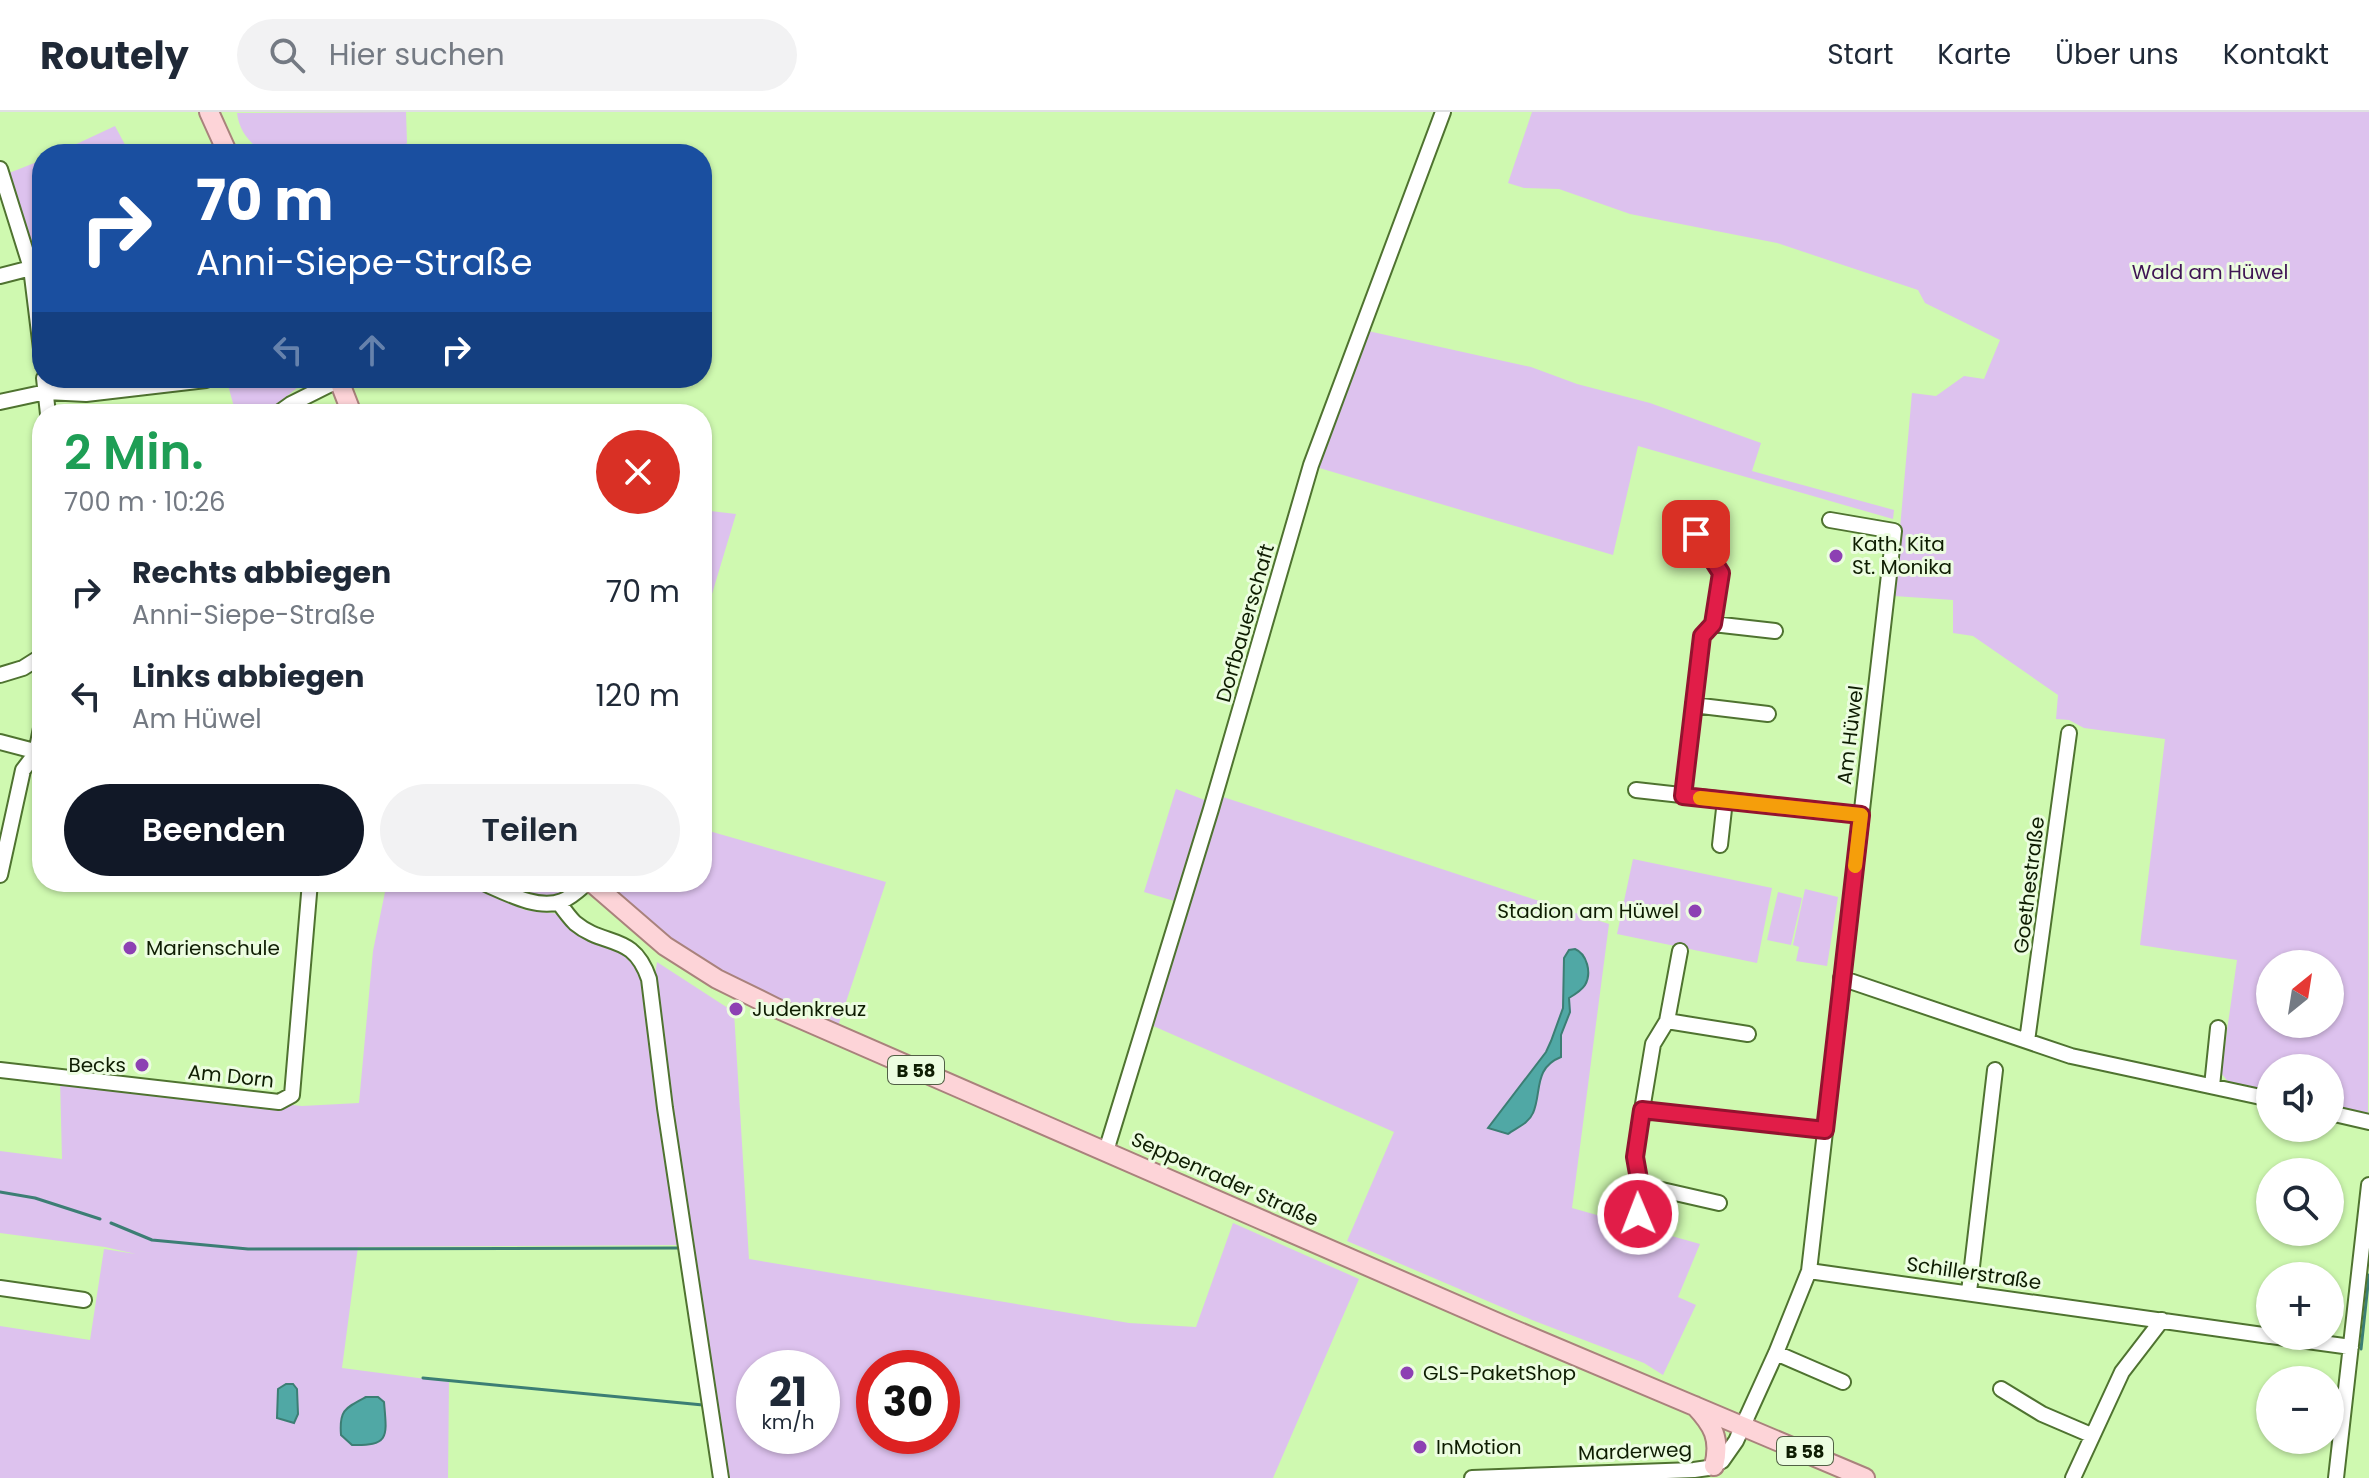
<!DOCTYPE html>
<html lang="de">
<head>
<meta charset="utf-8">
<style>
  body { margin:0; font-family:Poppins,sans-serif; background:#f2f2f3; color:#1f2937; height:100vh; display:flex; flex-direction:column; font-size:30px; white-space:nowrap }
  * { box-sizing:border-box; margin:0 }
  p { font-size:26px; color:#747a83 }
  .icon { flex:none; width:44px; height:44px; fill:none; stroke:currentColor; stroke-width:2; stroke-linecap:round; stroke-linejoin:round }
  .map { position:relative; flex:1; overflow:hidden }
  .details { position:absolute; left:32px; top:292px; width:680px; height:488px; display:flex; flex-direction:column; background:#fff; border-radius:32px; box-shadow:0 2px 6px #0004 }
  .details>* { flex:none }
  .top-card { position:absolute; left:32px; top:32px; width:680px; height:244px; border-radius:32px; box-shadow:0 2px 6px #0004; background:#1a4fa0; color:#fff; overflow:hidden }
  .needle { width:52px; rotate:30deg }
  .tools { position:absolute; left:2256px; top:838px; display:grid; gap:16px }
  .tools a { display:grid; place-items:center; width:88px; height:88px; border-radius:50%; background:#fff; box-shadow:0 2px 6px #0004; font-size:40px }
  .speed { position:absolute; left:736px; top:1238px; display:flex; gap:16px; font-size:40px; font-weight:700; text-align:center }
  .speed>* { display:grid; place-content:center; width:104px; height:104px; border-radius:50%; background:#fff; box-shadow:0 2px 6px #0004; line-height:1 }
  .speed small { font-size:20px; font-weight:400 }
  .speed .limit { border:12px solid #d22; background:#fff; color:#111 }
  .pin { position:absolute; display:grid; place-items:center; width:68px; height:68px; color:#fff; margin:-34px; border-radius:16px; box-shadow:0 4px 12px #0006 }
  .me { position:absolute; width:88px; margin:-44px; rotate:359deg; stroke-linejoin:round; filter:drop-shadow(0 0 6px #0008) }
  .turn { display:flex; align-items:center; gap:28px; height:168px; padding:0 32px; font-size:36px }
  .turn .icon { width:104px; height:104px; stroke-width:2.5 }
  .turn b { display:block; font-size:56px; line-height:68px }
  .lanes { display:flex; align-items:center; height:76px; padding:0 32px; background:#0003; justify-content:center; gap:40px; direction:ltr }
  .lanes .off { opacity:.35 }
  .round { display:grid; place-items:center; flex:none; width:84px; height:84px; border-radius:42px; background:#f2f2f3 }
  .headline { display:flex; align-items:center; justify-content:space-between; height:136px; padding:0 32px }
  h1 { font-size:48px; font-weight:600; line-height:60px; color:#1e9e55 }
  .primary-button { display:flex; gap:16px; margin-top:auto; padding:16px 32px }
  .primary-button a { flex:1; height:92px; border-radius:48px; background:#111827; color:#fff; font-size:32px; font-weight:600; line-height:92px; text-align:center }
  .primary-button a+a { background:#f2f2f3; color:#1f2937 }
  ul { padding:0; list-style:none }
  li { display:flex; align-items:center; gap:24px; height:104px; padding:0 32px }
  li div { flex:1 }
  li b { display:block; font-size:30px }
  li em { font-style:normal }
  header { display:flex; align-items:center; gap:48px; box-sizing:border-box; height:112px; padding:0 40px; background:#fff; border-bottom:2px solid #e0e1e3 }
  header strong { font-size:38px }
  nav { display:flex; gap:44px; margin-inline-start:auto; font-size:28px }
  .search { width:560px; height:72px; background:#f2f2f3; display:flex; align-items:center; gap:20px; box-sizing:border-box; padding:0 28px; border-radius:44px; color:#747a83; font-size:30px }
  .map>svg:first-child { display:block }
  .green { fill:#ddc2ee; fill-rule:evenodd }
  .water { fill:#50a8a5; stroke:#3c7e74; stroke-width:2 }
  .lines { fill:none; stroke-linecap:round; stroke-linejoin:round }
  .stream { stroke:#3c7e74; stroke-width:3 }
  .minor-casing { stroke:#4f7330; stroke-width:18 }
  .major-casing { stroke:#a9827c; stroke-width:22 }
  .minor { stroke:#fff; stroke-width:14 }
  .major { stroke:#fdd4d8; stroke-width:18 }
  .route-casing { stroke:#92132f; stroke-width:20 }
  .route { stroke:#e11d48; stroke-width:14 }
  .slow { stroke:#f59e0b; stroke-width:14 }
  .poi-dot { fill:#8d41b3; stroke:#ecfde0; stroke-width:3 }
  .labels { text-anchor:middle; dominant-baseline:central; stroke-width:6; stroke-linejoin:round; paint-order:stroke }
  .shield { fill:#ecfde0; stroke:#516045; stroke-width:2 }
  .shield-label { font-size:18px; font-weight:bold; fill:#0e1d02 }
  .park-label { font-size:20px; fill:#3f1454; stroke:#ecfde0 }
  .poi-label { font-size:20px; fill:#0e1d02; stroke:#ecfde0; text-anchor:start }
  .street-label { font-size:20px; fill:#0e1d02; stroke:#ecfde0 }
</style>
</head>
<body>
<header>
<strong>Routely</strong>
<div class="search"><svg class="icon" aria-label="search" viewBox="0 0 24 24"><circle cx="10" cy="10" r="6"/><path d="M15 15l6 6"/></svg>Hier suchen</div>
<nav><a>Start</a><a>Karte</a><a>Über uns</a><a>Kontakt</a></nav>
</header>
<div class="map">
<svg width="2369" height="1366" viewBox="0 0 2369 1366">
  <rect width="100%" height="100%" fill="#cff9b0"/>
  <path class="green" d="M406,0l1,30 -3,12c-21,0 -128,4 -139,-2 -16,-8 -26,-22 -28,-39z
    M1532,0h837l-1,1004 -38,-9v-39h-60v25l-40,-9 -9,-11 16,-113 -97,-15 25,-206 -81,-11 -15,-8 -13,-1 2,-24 -85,-59 -20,-3v-33l-59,-4 18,-203 24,3 28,-20 20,3 16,-39 -75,-37 -7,-13 -141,-47 -147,-29 -71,-25 -35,-1 -16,-5zM2270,852h60v60h-60z
    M115,14l15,28h-75z
    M42,48v103l-5,1 -33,-89z
    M1368,219l163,36 46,17 73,19 111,40 -9,28 142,39 -1,9 -255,-73 -25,109 -297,-88z
    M226,266h83l-44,36h-29z
    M702,398l34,4 -30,100h-4z
    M1176,677l34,13 -29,101 -37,-11z
    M1217,683l392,129 -37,284 128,36 -22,53 18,8 -33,70 -19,-12 -112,-43 -185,-79 47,-109 -243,-107z
    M702,717l184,53 -48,144c-67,-32 -138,-60 -196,-108 -12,-10 -23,-24 -34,-36h94z
    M1633,747l139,29 -15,75 -140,-29z
    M387,770h76l62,28 35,4 59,36 20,21 10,20 36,254 -327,2 -16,121 107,14 -1,96h-448v-152l90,14 14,-91 32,5 -31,-7 -105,-14v-82l62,8 -2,-80 242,27 57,-3 14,-152z
    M491,770h80l1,1 -16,14 -32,-1z
    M1805,777l33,8 -11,69 -31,-5 3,-14 -6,-2z
    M1778,780l24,6 -11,47 -24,-5z
    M657,850l77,50 15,247 380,64 67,4 37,-104 126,56 -86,199h-551l-69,-490zM754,1256h68v68h-68zM874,1256h68v68h-68z"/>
  <path class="water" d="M1575,837c12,5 17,24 10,36 -3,5 -11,10 -16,13l1,14 -9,23v22c-28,11 -19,36 -28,56 -4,10 -17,15 -25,21l-20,-6 58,-76 5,-11 12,-33 1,-50 5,-8z
    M286,1272h7l4,5 1,25 -4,9 -17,-5 1,-29z
    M366,1285h12l6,5c3,35 6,44 -32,43l-11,-10c-2,-25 4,-27 25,-38z"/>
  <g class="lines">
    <path class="stream" d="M0,1080l35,6 65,21
      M111,1111l41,17 96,9 430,-1
      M2361,1237l8,-74
      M423,1266l280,27"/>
    <g class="minor-casing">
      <path id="minor" d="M0,57l31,99 11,89
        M0,164l31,-8
        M44,266l4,36
        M0,290l46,-10 40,2 120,-14
        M277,302l14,-10 48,-24
        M1684,403l37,58 -8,51
        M0,563l23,-7 19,-12
        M1693,593l75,9
        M0,630l42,11
        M1636,678l225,25
        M1683,684l19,-160 11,-12 62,7
        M1720,733l5,-45
        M0,763l23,-105 13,-17 6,-30
        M481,770c22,9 56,29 81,19 10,-4 18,-12 26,-19
        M559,791c5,7 10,14 16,20 30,25 58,9 74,56l16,129 56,370
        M1841,866l230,78 199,43
        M1667,909l81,13
        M2027,929l42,-308
        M0,958l279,32 13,-7 18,-213
        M2212,974l6,-58
        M1642,998l183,20
        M2330,1001l39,9
        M1106,1039l105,-342 100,-344 132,-353
        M1640,1073l79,18
        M1638,1102l2,-29 -5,-28 7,-47 11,-66 14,-23 13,-70
        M1809,1159l461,65
        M0,1176l84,12
        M1969,1180l26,-222
        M2271,1224l80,11
        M1776,1241l67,29
        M2001,1277l41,25 49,21
        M1472,1366l222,-8 14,-2 14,-7 14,-20 40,-88 33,-82 85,-740 -64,-11
        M2073,1366l49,-106 40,-52
        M2336,1366l33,-293"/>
    </g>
    <g class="major-casing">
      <path id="major" d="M209,0l19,42
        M338,266l14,36
        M591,770l74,64 52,33 59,29 729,318 360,152
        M1695,1294c18,19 26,33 19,60"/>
    </g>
    <use href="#minor" class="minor"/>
    <use href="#major" class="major"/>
  </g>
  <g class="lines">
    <g class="route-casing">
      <path id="route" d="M1638,1102l2,-29 -5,-28 7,-47 183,20 36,-315 -178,-19 19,-160 11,-12 8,-51 -25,-39"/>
    </g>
    <use href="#route" class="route"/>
    <path class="slow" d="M1700,686l161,17 -6,51"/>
  </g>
  <g class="poi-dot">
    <circle cx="1836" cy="444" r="8"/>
    <circle cx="1695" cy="799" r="8"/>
    <circle cx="130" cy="836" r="8"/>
    <circle cx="736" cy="897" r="8"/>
    <circle cx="142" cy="953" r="8"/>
    <circle cx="1407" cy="1261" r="8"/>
    <circle cx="1420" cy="1335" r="8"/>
  </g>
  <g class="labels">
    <g class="shield">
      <rect x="888" y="944" width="56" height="28" rx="6"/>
      <rect x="1777" y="1325" width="56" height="28" rx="6"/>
    </g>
    <g class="shield-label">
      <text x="916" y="958">B 58</text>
      <text x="1805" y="1339">B 58</text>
    </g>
    <g class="park-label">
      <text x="2210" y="160">Wald am Hüwel</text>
    </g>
    <g class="poi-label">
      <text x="1852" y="432">Kath. Kita<tspan x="1852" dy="23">St. Monika</tspan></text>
      <text x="1679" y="799" text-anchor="end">Stadion am Hüwel</text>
      <text x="146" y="836">Marienschule</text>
      <text x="752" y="897">Judenkreuz</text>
      <text x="126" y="953" text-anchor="end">Becks</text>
      <text x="1423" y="1261">GLS-PaketShop</text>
      <text x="1436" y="1335">InMotion</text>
    </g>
    <g class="street-label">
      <text transform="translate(1245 511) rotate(-74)">Dorfbauerschaft</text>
      <text transform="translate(1850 623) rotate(-83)">Am Hüwel</text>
      <text transform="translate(2029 773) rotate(-83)">Goethestraße</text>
      <text transform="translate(231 964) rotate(6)">Am Dorn</text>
      <text transform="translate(1225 1067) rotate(24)">Seppenrader Straße</text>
      <text transform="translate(1974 1161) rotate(8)">Schillerstraße</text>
      <text transform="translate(1635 1339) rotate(-2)">Marderweg</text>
    </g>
  </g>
</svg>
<div class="tools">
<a><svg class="needle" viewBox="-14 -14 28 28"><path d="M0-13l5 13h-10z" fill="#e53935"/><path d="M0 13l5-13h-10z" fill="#747a83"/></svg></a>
<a><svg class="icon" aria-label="sound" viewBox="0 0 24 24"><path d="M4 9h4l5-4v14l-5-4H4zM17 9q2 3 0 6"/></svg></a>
<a><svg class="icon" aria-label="search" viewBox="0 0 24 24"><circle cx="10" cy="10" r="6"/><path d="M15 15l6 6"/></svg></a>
<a>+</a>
<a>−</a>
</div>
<div class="speed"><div>21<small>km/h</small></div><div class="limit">30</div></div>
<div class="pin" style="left:1696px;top:422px;background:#d93025"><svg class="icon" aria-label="arrive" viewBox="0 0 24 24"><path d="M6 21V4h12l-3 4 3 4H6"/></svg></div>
<svg class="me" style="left:1638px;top:1102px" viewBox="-20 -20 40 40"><circle r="17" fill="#e11d48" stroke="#fff" stroke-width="3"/><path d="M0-11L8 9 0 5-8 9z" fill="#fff"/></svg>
<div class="top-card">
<div class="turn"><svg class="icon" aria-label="right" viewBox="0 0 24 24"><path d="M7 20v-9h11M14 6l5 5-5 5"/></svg><div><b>70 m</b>Anni-Siepe-Straße</div></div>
<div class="lanes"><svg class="icon off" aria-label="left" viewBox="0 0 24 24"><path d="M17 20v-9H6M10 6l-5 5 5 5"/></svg><svg class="icon off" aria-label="ahead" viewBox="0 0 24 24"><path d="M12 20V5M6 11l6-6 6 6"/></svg><svg class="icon" aria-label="right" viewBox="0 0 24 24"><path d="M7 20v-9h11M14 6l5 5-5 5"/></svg></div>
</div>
<section class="details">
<div class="headline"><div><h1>2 Min.</h1><p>700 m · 10:26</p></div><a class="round" style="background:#d93025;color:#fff"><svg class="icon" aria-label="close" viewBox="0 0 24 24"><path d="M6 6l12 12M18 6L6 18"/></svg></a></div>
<ul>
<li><svg class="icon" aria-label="right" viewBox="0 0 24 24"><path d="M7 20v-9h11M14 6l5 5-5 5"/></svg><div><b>Rechts abbiegen</b><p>Anni-Siepe-Straße</p></div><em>70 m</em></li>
<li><svg class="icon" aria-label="left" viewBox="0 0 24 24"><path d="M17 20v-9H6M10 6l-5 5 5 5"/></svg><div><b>Links abbiegen</b><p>Am Hüwel</p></div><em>120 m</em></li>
</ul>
<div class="primary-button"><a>Beenden</a><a>Teilen</a></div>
</section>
</div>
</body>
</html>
